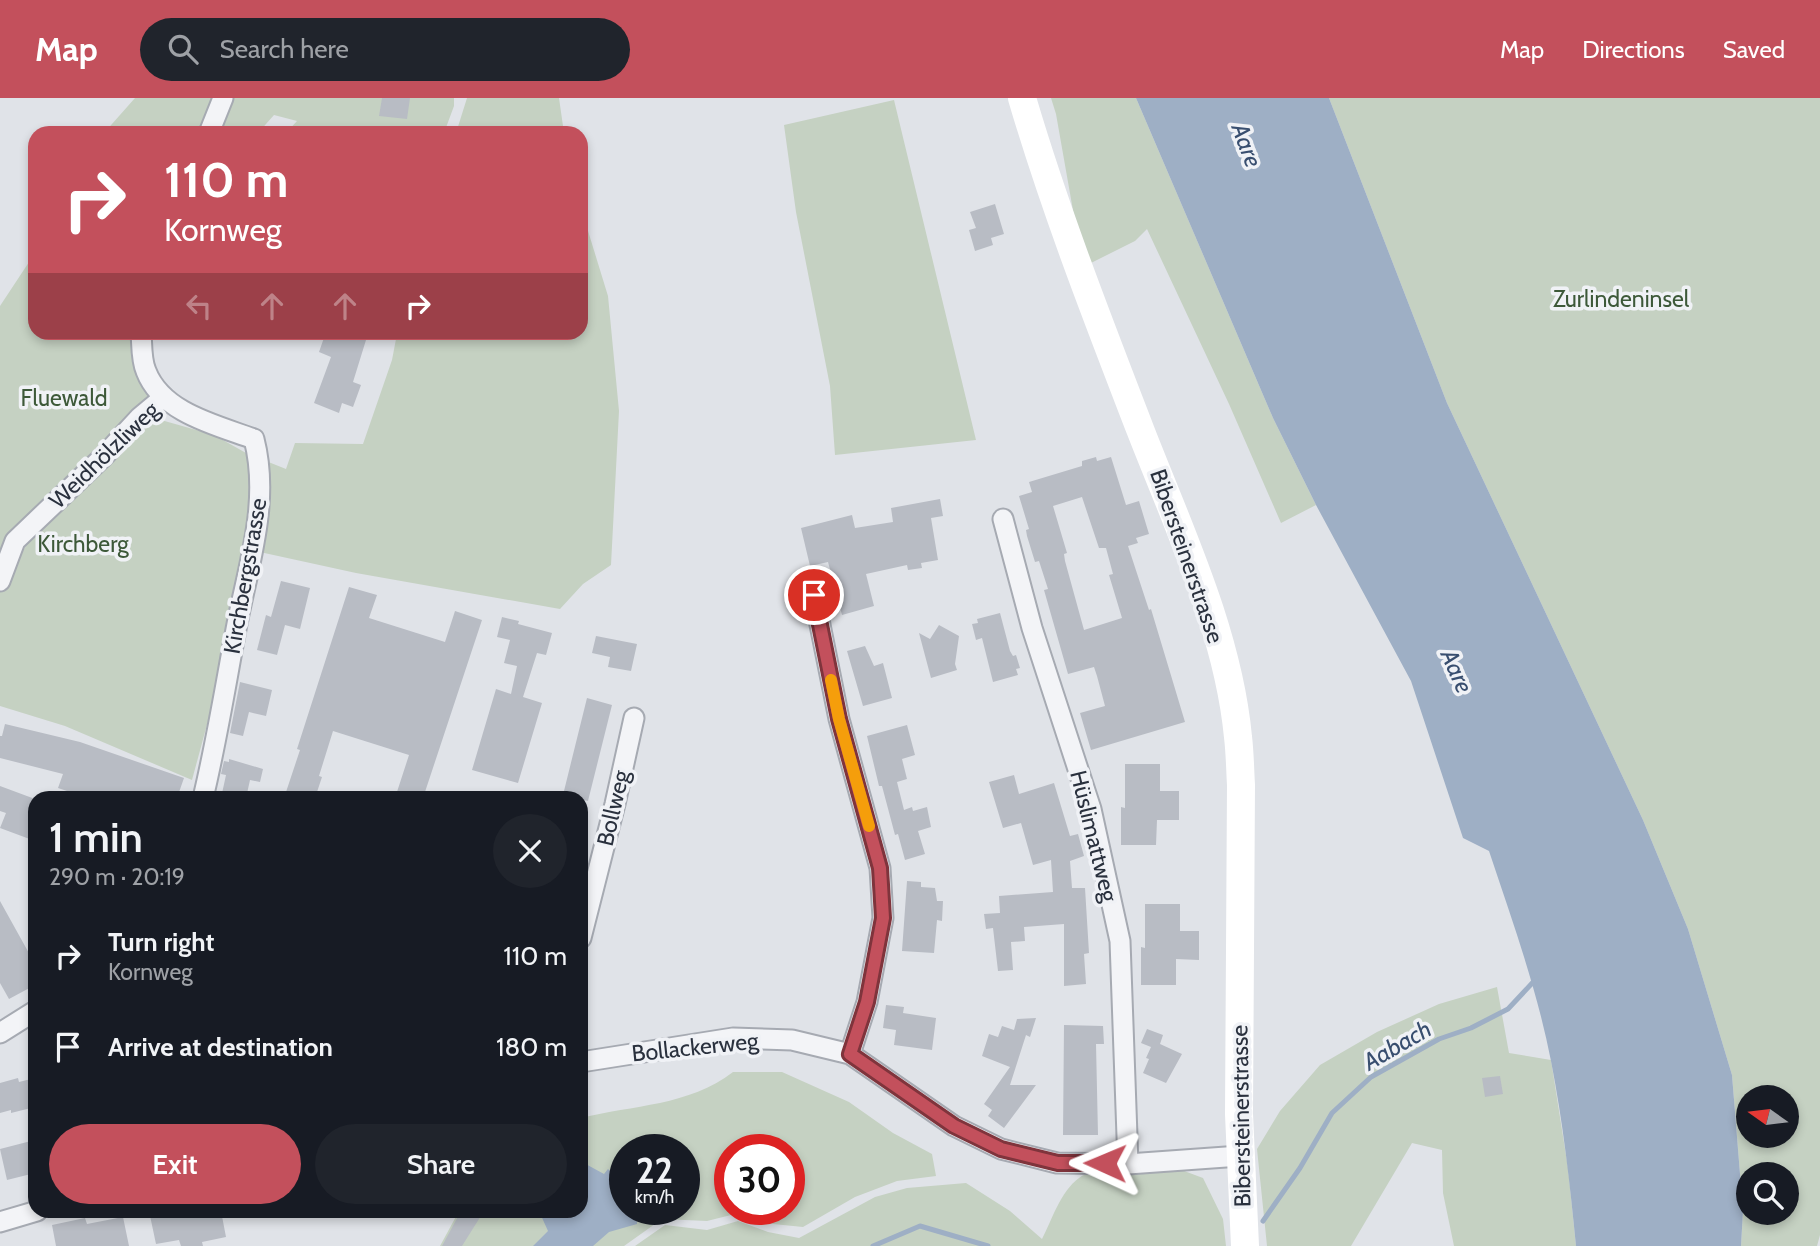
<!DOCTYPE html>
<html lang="en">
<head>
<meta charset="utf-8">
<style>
  body { margin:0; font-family:Cabin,sans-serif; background:#20242c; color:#f1f3f6; height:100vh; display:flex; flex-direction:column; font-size:26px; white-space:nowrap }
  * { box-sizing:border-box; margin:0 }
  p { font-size:23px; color:#9ea1a6 }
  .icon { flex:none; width:38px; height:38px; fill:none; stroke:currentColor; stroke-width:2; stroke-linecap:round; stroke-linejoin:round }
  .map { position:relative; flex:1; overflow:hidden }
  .panel { position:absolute; left:28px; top:693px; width:560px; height:427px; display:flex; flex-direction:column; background:#171b24; border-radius:21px; box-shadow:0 4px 10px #0003 }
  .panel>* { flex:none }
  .top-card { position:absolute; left:28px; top:28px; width:560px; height:214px; border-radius:21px; box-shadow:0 4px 10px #0003; background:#c3505c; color:#fff; overflow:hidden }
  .needle { width:46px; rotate:284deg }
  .tools { position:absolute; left:1736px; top:987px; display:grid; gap:14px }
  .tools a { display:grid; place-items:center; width:63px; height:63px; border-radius:50%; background:#171b24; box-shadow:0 4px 10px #0003; font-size:35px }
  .speed { position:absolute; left:609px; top:1036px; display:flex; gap:14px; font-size:35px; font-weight:700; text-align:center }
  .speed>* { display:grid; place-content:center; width:91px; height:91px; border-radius:50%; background:#171b24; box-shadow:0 4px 10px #0003; line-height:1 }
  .speed small { font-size:18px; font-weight:400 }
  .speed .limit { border:10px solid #d22; background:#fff; color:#111 }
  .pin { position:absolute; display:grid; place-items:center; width:60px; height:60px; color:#fff; margin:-30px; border:4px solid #fff; border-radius:50%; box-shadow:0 2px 7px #0007 }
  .me { position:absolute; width:77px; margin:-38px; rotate:271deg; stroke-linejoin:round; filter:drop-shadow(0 0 5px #0008) }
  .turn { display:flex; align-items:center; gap:24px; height:147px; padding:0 21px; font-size:32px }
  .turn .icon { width:91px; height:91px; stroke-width:2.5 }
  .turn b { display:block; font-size:49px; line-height:60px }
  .lanes { display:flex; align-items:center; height:66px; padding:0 21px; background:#0003; justify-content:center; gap:35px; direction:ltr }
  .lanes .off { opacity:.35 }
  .round { display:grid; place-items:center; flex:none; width:74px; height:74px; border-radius:37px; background:#20242c }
  .headline { display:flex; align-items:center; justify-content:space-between; height:119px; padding:0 21px }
  h1 { font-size:42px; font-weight:600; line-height:52px }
  .button { display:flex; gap:14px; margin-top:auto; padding:14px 21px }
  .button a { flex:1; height:80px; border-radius:42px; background:#c3505c; color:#fff; font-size:28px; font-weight:600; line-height:80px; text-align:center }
  .button a+a { background:#20242c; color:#f1f3f6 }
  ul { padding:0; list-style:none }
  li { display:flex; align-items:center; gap:21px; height:91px; padding:0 21px }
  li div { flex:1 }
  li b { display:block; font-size:26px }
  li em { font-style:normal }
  header { display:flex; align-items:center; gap:42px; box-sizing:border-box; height:98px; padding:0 35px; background:#c3505c; color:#fff }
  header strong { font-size:33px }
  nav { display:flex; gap:38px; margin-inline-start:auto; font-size:24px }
  .search { width:490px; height:63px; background:#20242c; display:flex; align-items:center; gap:18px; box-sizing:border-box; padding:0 24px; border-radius:38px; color:#9ea1a6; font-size:26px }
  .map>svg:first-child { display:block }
  .green { fill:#c5d1c2; fill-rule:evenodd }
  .water { fill:#9eafc5 }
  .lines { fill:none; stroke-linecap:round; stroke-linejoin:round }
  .stream { stroke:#9eafc5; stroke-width:5 }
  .building { fill:#b8bcc4; fill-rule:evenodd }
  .street-casing { stroke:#a6aab2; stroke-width:23 }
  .street { stroke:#f3f4f7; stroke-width:19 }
  .secondary { stroke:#fff; stroke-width:28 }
  .route-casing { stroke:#7f343c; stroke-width:18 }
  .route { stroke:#c3505c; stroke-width:12 }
  .slow { stroke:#f59e0b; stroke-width:12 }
  .labels { text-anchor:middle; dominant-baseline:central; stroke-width:7; stroke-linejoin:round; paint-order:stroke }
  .park-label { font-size:23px; fill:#3d5939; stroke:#f0f2f6 }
  .street-label { font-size:23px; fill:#2a313e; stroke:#f0f2f6 }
  .water-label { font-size:24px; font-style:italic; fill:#384e6f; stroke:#f0f2f6 }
</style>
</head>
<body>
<header>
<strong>Map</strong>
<div class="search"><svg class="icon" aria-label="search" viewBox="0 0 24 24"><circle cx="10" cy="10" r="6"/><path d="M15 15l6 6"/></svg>Search here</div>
<nav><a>Map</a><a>Directions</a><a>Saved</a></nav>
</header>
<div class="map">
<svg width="1820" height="1148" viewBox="0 0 1820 1148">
  <rect width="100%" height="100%" fill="#e0e3e8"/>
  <path class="green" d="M135,0h77l-15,35h-93z
    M232,0h222v8l-10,27h-158l11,-12 -23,-6 -16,18h-40z
    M467,0h92l5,35h-108z
    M1051,0h85l137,320 43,87 -35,18 -52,-119 -82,-175 -12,12 -52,26 -27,-153z
    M1329,0h491v1137l-3,11h-76l2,-35 -11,-136 -44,-146 -45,-109 -196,-417zM1748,999h39v39h-39zM1748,1076h39v39h-39z
    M894,2l82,340 -141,15 -5,-69 -34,-174 -12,-87z
    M581,110l27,88 11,115 -8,154 -28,19 -23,25 -204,-36 -114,-25 -27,147 -23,85 -127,-54 -65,-20v-116l8,-16 32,-50 114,-106 60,17 32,18 40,16 9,-26 68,1 29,-84 4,-21 -4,-6 189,-1z
    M35,155v79l101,1 20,66 -156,170v-263z
    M1497,889l12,66 42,7 17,108 8,78h-122l-11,-53 -1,-43 -30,-7 -61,103h-84l-10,-97 23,-38 40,-46 57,-33 62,-28z
    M733,974h49l67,30 44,31 39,21 4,22 -39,5 -42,16 -52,30 -30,-3 -34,-11 -32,8 -45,-2 -38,27h-184l19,-35h122v-93c52,-13 108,-12 152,-46zM625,1052h59v59h-59zM730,1052h59v59h-59z
    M1160,1064l43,16 20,41 3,27h-591l30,-21 42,5 31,-9 30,11 31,6 76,-41 32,-9 59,-5 44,28 32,28c10,-19 18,-47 37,-61 13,-11 62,-15 81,-16z"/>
  <path class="water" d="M1136,0h193l118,305 196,417 45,109 44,146 11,136 -2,35h-165c-6,-62 -13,-124 -25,-185 -14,-72 -39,-141 -62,-210l-26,-13 -52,-157 -95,-176 -43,-87z
    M582,1064l22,12 4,-5 17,17v23h12v15l-28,8 -16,14h-60l15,-15 -9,-20h42z"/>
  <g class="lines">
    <path class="stream" d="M1263,1123l37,-53 32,-55 39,-36 68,-38 32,-11 37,-19 28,-30
      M873,1148l47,-20 68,20"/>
  </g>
  <path class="building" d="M382,0h28l-3,21 -28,-3z
    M995,106l9,30 -13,4 2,7 -18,6 -6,-21 7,-2 -6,-16z
    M326,234h19l21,8 -13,42 8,3 -8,22 -11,-4 -3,10 -25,-10 17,-46 -12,-5z
    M1096,359l1,4 14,-4 15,48 13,-4 10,33 -13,4 2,5 -10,3 21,64 2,-1 34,113 -94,28 -11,-37 25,-7 -8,-30 -3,-9 -26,7 -24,-84 4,-1 -9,-28 -4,1 -8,-26 -1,-6 3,-1 -10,-33 13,-4 -3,-10 53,-16v-5zM1082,399l17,51h7l7,26 -4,1 13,43 -38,12 -19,-69 -1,-7 3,-1 -14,-47z
    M940,401l3,17 -12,2 7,42 -17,3 1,5 -14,2 -1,-5 -41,9 8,32 -32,9 -14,-53 -18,4 -9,-38 51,-13 3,13 38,-6 -2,-14z
    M281,483l29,7 -10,41 -15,-4 -8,30 -20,-5 9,-35 5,2z
    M349,489l28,8 -8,23 76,24 10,-31 27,9 -59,178h-28l14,-43 -76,-24 -14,45 3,1 -7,21h-22l-8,-3 15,-45 -3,-1z
    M1000,515l10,38 3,5 3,-1 4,13 -4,1 2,6 -25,7 -11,-44 -6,2 -4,-16 6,-1 -1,-4z
    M502,519l17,4 -1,3 34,9 -6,22 -9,-2 -14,44 19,6 -24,80 -46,-13 24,-81 15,5 6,-28 -13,-3 6,-23 -13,-3z
    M939,527l20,11 -4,28 2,6 -26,8 -12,-45 11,6z
    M596,538l41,8 -6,27 -23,-4 2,-10 -18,-4z
    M865,548l9,20 9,-3 9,35 -29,8 -16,-55z
    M240,584l32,8 -6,26 -17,-4 -6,24 -13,-3z
    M587,600l25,7 -24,96 -25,-6z
    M5,626l75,18 104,36 -7,20h-89l-30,-10 5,-14 -63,-16v-22h2z
    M907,627l8,30 -13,4 5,20 -10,3 7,28 8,-3 1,4 14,-4 4,20 -13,4 7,23 -20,6 -7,-26 -3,1 -13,-49h-3l-12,-50z
    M229,661l34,10 -3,13 -10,-2 -4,18h-25l5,-23 -5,-1 3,-13 5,1z
    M1125,666h35v27h19v29h-22l-1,25h-35v-38l4,1z
    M1014,677l5,19 35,-11 16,53 8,-2 6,22 -14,5 2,27h13l4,65 -5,1 2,30 -22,2v-62l-40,3 1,14 -14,1 2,28 -15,1 -5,-43 -7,1 -2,-15 16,-1 -1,-17 54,-4 -2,-32 -18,5 -12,-42 -18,5 -14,-46z
    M0,688l35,13v42l-35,-13 6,-15 -6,-2z
    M907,783l14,1v5l14,1 2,13h6l-1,20 -5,-1 -3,33 -32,-2z
    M0,803l35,63v21l-26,14 -9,-16z
    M1145,806h35v27h19v29l-23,-1v26h-35v-38l4,1z
    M886,907l18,2 -1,6 33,5 -4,32 -38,-5 2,-15 -13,-2z
    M1036,920l-6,19 -4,-2 -16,50h26l-32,43 -16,-12 4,-6 -8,-6 26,-37 -28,-11 7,-22 9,3 4,-11 12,4 3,-11z
    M1064,927l39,1 1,18h-8l2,91h-35z
    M1147,931l16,6 -3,9 22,10 -16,29 -23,-10 6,-14 -3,-1 5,-11 -10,-4z
    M1500,978l3,18 -18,3 -3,-19z
    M18,980l1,4 16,-4v29l-24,6v-3l-11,3v-30z
    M31,1043l4,19v13l-28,7 -7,-31z
    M149,1113h72l5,26 -24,5 1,4h-22l-2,-6 -23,4z
    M461,1113h23l-22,35h-20z
    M123,1119l6,29h-73l-4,-21 33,-7 2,6z"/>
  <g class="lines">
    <g class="street-casing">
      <path id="street" d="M209,35l14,-35
        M141,234c1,12 0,28 5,39 16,42 70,54 108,68 16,62 -5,124 -17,185 -11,58 -20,116 -34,174
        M1003,421l29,109 59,181 29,132 8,223
        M0,483l15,-40 89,-85 36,-39 24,-20
        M814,497l25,124 41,149 3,50 -16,84 -17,52
        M581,840l34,-134 19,-86
        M0,935l35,-22
        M581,964l152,-24 59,2 58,14 104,72 47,23 56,14 71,1 112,-8
        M0,1124l37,-11"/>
    </g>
    <use href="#street" class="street"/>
    <path class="secondary" d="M1022,0c33,112 76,222 118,331 38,98 88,202 98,308 2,16 2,32 3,48l-2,329 6,132"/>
  </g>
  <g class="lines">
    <g class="route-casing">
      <path id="route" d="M814,497l25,124 41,149 3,50 -16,84 -17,52 104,72 47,23 57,14h47"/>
    </g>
    <use href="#route" class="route"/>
    <path class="slow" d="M831,582l8,39 30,107"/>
  </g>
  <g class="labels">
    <g class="park-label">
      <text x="1621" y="201">Zurlindeninsel</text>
      <text x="64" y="300">Fluewald</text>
      <text x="83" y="446">Kirchberg</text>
    </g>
    <g class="street-label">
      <text transform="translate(104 357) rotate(-44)">Weidhölzliweg</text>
      <text transform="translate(1187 458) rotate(71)">Bibersteinerstrasse</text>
      <text transform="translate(245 478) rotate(-80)">Kirchbergstrasse</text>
      <text transform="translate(613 710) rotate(-77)">Bollweg</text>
      <text transform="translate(1094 738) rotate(76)">Hüslimattweg</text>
      <text transform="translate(695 949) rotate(-6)">Bollackerweg</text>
      <text transform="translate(1241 1018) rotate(-91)">Bibersteinerstrasse</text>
    </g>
    <g class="water-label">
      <text transform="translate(1247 47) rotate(70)">Aare</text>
      <text transform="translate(1457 573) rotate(66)">Aare</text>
      <text transform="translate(1397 947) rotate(-30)">Aabach</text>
    </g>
  </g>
</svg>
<div class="tools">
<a><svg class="needle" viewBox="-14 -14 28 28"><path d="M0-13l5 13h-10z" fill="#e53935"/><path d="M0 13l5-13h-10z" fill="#9ea1a6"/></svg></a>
<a><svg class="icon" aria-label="search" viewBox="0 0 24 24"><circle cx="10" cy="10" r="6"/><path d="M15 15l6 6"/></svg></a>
</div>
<div class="speed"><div>22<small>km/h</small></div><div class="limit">30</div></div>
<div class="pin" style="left:814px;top:497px;background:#d93025"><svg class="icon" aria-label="arrive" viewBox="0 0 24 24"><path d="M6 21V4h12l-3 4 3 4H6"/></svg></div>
<svg class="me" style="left:1105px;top:1065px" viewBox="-20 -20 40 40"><path d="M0-17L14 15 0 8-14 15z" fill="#c3505c" stroke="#fff" stroke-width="4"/></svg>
<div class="top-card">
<div class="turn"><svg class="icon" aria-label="right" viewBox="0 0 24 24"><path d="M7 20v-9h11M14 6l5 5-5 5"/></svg><div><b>110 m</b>Kornweg</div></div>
<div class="lanes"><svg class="icon off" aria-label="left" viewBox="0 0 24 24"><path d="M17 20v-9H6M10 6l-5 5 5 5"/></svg><svg class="icon off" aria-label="ahead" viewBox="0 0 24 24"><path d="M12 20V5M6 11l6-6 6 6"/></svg><svg class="icon off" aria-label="ahead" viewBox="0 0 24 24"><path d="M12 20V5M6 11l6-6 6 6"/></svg><svg class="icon" aria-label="right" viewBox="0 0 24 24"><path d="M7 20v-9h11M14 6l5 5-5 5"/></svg></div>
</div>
<section class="panel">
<div class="headline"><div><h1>1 min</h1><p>290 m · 20:19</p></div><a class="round"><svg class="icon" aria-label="close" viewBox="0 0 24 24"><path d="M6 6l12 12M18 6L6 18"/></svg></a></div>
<ul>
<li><svg class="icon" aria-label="right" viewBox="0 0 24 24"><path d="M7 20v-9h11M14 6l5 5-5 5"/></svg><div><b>Turn right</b><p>Kornweg</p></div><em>110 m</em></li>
<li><svg class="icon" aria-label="arrive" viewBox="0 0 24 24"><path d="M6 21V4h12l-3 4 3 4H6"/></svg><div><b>Arrive at destination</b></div><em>180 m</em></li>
</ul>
<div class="button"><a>Exit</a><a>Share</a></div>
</section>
</div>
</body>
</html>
